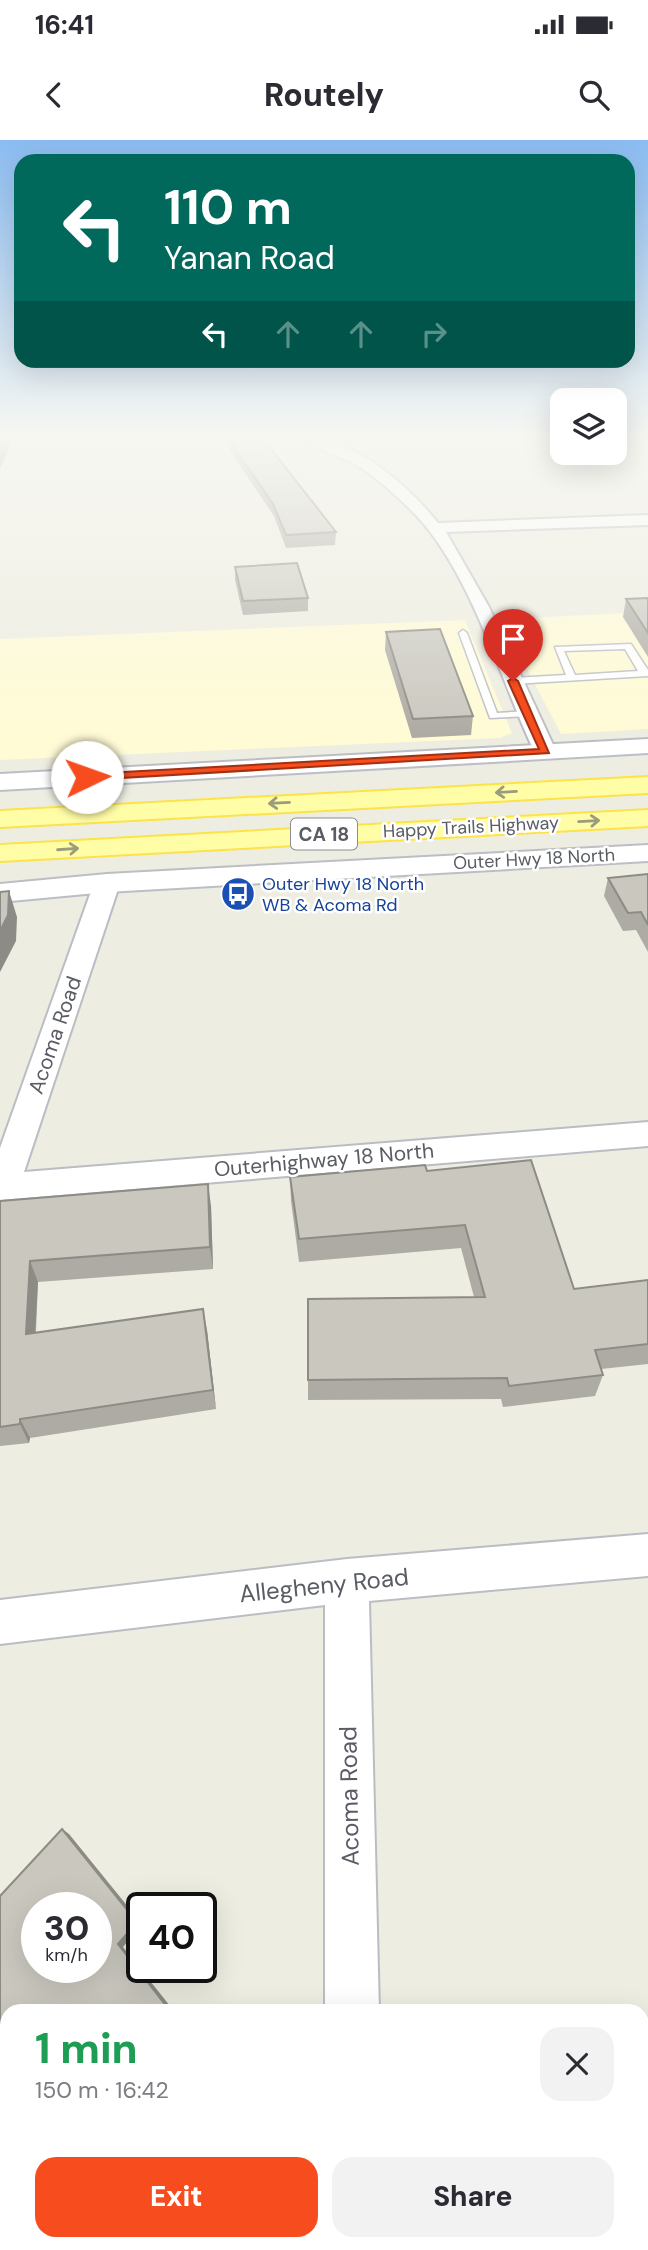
<!DOCTYPE html>
<html lang="en">
<head>
<meta charset="utf-8">
<style>
  body { margin:0; font-family:"DM Sans",sans-serif; background:#f2f2f3; color:#2b2b33; height:100vh; display:flex; flex-direction:column; font-size:26px; white-space:nowrap }
  * { box-sizing:border-box; margin:0 }
  p { font-size:23px; color:#7c7c81 }
  .icon { flex:none; width:38px; height:38px; fill:none; stroke:currentColor; stroke-width:2; stroke-linecap:round; stroke-linejoin:round }
  .map { position:relative; flex:1; overflow:hidden }
  .drawer { position:absolute; left:0px; top:1864px; width:649px; height:247px; display:flex; flex-direction:column; background:#fff; border-radius:21px 21px 0 0; box-shadow:0 7px 28px #0002 }
  .drawer>* { flex:none }
  .hud { position:absolute; left:14px; top:14px; width:621px; height:214px; border-radius:21px; box-shadow:0 7px 28px #0002; background:#00695c; color:#fff; overflow:hidden }
  .controls { position:absolute; left:550px; top:248px; display:grid; gap:14px }
  .controls a { display:grid; place-items:center; width:77px; height:77px; border-radius:14px; background:#fff; box-shadow:0 7px 28px #0002; font-size:35px }
  .speed { position:absolute; left:21px; top:1752px; display:flex; gap:14px; font-size:35px; font-weight:700; text-align:center }
  .speed>* { display:grid; place-content:center; width:91px; height:91px; border-radius:50%; background:#fff; box-shadow:0 7px 28px #0002; line-height:1 }
  .speed small { font-size:18px; font-weight:400 }
  .speed .limit { border:4px solid #111; border-radius:10px; background:#fff; color:#111 }
  .pin { position:absolute; display:grid; place-items:center; width:60px; height:60px; color:#fff; margin:-72px -30px; border-radius:50% 50% 50% 0; rotate:-45deg; box-shadow:0 0 7px #0007 }
  .pin .icon { rotate:45deg }
  .me { position:absolute; width:77px; margin:-38px; rotate:87deg; stroke-linejoin:round; filter:drop-shadow(0 0 5px #0008) }
  .turn { display:flex; align-items:center; gap:24px; height:147px; padding:0 35px; font-size:32px }
  .turn .icon { width:91px; height:91px; stroke-width:2.5 }
  .turn b { display:block; font-size:49px; line-height:60px }
  .lanes { display:flex; align-items:center; height:66px; padding:0 35px; background:#0003; justify-content:center; gap:35px; direction:ltr }
  .lanes .off { opacity:.35 }
  .round { display:grid; place-items:center; flex:none; width:74px; height:74px; border-radius:21px; background:#f2f2f3 }
  .summary { display:flex; align-items:center; justify-content:space-between; height:119px; padding:0 35px }
  h1 { font-size:42px; font-weight:800; line-height:52px; color:#1e9e55 }
  .cta { display:flex; gap:14px; margin-top:auto; padding:14px 35px }
  .cta a { flex:1; height:80px; border-radius:21px; background:#f64c1e; color:#fff; font-size:28px; font-weight:800; line-height:80px; text-align:center }
  .cta a+a { background:#f2f2f3; color:#2b2b33 }
  .status { display:flex; justify-content:space-between; align-items:center; height:49px; padding:0 35px; background:#fff; direction:ltr }
  .status svg { height:19px; fill:currentColor }
  header { display:flex; justify-content:space-between; align-items:center; height:91px; padding:0 35px; background:#fff; font-size:32px; font-weight:800 }
  .map>svg:first-child { display:block }
  .commercial { fill:#fffbd5 }
  .lines { fill:none; stroke-linecap:round; stroke-linejoin:round }
  .lane-casing { stroke:#bbbdc4; stroke-width:3 }
  .street-casing { stroke:#bbbdc4; stroke-width:4 }
  .secondary-casing { stroke:#bcbec6; stroke-width:4 }
  .primary-casing { stroke:#fce34b; stroke-width:4 }
  .lane { fill:#fff; fill-rule:evenodd }
  .street { fill:#fff; fill-rule:evenodd }
  .secondary { fill:#fff; fill-rule:evenodd }
  .primary { fill:#fffda5; fill-rule:evenodd }
  .wall { fill:#adaba3 }
  .shaded-wall { fill:#8d8b85 }
  .building { fill:#c9c7be; stroke:#8d8b85; stroke-width:2; fill-rule:evenodd }
  .oneway { stroke:#9b9c7d }
  .route { fill:#f64c1e; stroke:#a03114; stroke-width:2 }
  .labels { text-anchor:middle; dominant-baseline:central; stroke-width:5; stroke-linejoin:round; paint-order:stroke }
  .far-street-label { font-size:18px; fill:#595c63; stroke:#fff }
  .far-transit-label { font-size:18px; fill:#164399; stroke:#fff; text-anchor:start }
  .shield { fill:#fff; stroke:#8b8d92; stroke-width:2 }
  .shield-label { font-size:19px; font-weight:bold; fill:#595c63 }
  .street-label { font-size:21px; fill:#595c63; stroke:#fff }
  .near-street-label { font-size:24px; fill:#595c63; stroke:#fff }
</style>
</head>
<body>
<div class="status"><b>16:41</b><svg viewBox="0 0 49 12"><path d="M0 12V9h3v3zM5 12V6h3v6zM10 12V3h3v9zM15 12V0h3v12zM26 1h20v11H26zM47 4h2v5h-2z"/></svg></div>
<header><svg class="icon" aria-label="back" viewBox="0 0 24 24"><path d="M15 5l-7 7 7 7"/></svg>Routely<svg class="icon" aria-label="search" viewBox="0 0 24 24"><circle cx="10" cy="10" r="6"/><path d="M15 15l6 6"/></svg></header>
<div class="map">
<svg width="648" height="2110" viewBox="0 0 648 2110">
  <rect width="100%" height="100%" fill="#eeede1"/>
  <path class="commercial" d="M648,472v117l-87,5 -60,-115z
    M465,480l47,113 -12,5 -500,22v-121z"/>
  <g class="lines">
    <g class="lane-casing">
      <path id="lane" d="M463,490l4,3 30,80 31,-2 5,3 -2,2 -41,2 -31,-85z
        M631,504l17,26v6l-135,8 -5,-3 5,-3 53,-3 -11,-28zM625,509l13,22 -63,4 -11,-24z"/>
    </g>
    <g class="street-casing">
      <path id="street" d="M307,300c48,-3 103,48 131,83l210,-8v10l-202,7 43,75 67,144 -3,5 -8,2 -11,-7c-36,-76 -64,-184 -125,-243 -17,-16 -34,-32 -54,-44 -15,-8 -36,-13 -48,-24z
        M107,735l9,3 4,5 -96,289 624,-50v24l-648,54v-52l94,-265 4,-5z
        M648,1394v42l-279,25 10,410h-54v-406l-325,39v-44l347,-41z
        M324,2104h60v6h-60z"/>
    </g>
    <g class="secondary-casing">
      <path id="secondary" d="M648,599v14l-648,37v-16z
        M648,705v16l-541,31 -107,10v-18l107,-10z"/>
    </g>
    <g class="primary-casing">
      <path id="primary" d="M648,637v16l-648,34v-16z
        M648,670v16l-648,35v-16z"/>
    </g>
    <use href="#lane" class="lane"/>
    <use href="#street" class="street"/>
    <use href="#secondary" class="secondary"/>
    <use href="#primary" class="primary"/>
  </g>
  <path class="wall" d="M227,300h37l72,92 -1,13 -49,3 -12,-32 -46,-68z
    M235,427l73,31v13l-65,4 -8,-35z
    M648,458v59l-25,-40 3,-18z
    M386,492l87,84 -2,19 -59,3 -27,-88z
    M648,734v78l-12,-22 -13,1 -19,-35 4,-18z
    M427,1031l147,118 74,-9v84l-47,5 2,6 -8,21 -92,11 -2,-8 -193,1v-20l166,-83 -13,-49 -162,14 -8,-61 -1,-24z
    M0,1061l211,5 2,63 -175,13 -2,50 171,-2 9,79 -186,29 -1,5 -29,3z"/>
  <path class="shaded-wall" d="M6,300h4l1,5 -11,23v-17z
    M9,751l8,26 -1,24 -16,31v-41z
    M208,1044l3,22 2,63 -3,-22z
    M30,1121l8,21 -4,72 -8,-20z
    M203,1169l4,21 9,79 -3,-19z
    M20,1279l10,19 -1,5 -9,-19z
    M62,1689l7,5 73,90 -19,23 51,64h-4l-52,-67z"/>
  <path class="building" d="M0,300h6l-6,11z
    M229,300h35l72,92 -50,3 -13,-31z
    M297,423l11,35 -65,3 -8,-34z
    M648,458v35l-22,-34z
    M440,489l33,87 -60,3 -27,-87z
    M648,734v51l-7,-13 -13,1 -20,-35z
    M9,751l-1,24 -8,16v-39z
    M531,1020l43,129 74,-9v64l-53,6 8,25 -94,11 -2,-8 -199,2v-81l177,-2 -20,-72 -166,14 -9,-62 135,-12 2,6z
    M208,1044l2,63 -180,14 -4,73 177,-25 10,81 -193,29v5l-20,3v-226z
    M62,1689l75,93 -19,22 52,67h-163v54l-7,-10v-159zM37,1768h59v59h-59z"/>
  <defs><path id="oneway-shaft" d="M-6 0H5M1.5-3L5.5 0L1.5 3" fill="none" stroke-width="1.6" stroke-linecap="round" stroke-linejoin="round" transform="scale(1.75)"/></defs>
  <g class="oneway">
    <use href="#oneway-shaft" transform="translate(506 652) rotate(177)"/>
    <use href="#oneway-shaft" transform="translate(279 663) rotate(177)"/>
    <use href="#oneway-shaft" transform="translate(589 681) rotate(-3)"/>
    <use href="#oneway-shaft" transform="translate(68 709) rotate(-4)"/>
  </g>
  <linearGradient id="sky" x2="0" y2="1"><stop stop-color="#8bbcf1"/><stop offset="0.5" stop-color="#f7f7f2"/><stop offset="1" stop-color="#f7f7f2" stop-opacity="0"/></linearGradient>
  <rect width="648" height="595" fill="url(#sky)"/>
  <path class="route" d="M513,538l5,3 31,72 -462,27 -5,-3 5,-3 452,-25 -31,-68z"/>
  <defs>
    <g id="bus-disc" transform="scale(1.75)"><circle r="9.5" fill="#1a4fb4" stroke="#fff"/><path d="M-5-6H5V4H4V6H2V4H-2V6H-4V4H-5ZM-3.5-4V0h7V-4ZM-3.5 1.2v1.5H-2V1.2ZM2 1.2v1.5H3.5V1.2Z" fill="#fff"/></g>
  </defs>
  <g fill-rule="evenodd">
    <use href="#bus-disc" x="238" y="754"/>
  </g>
  <g class="labels">
    <g class="far-street-label">
      <text transform="translate(471 687) rotate(-3)">Happy Trails Highway</text>
      <text transform="translate(534 719) rotate(-3)">Outer Hwy 18 North</text>
    </g>
    <g class="far-transit-label">
      <text x="262" y="744">Outer Hwy 18 North<tspan x="262" dy="21">WB &amp; Acoma Rd</tspan></text>
    </g>
    <rect class="shield" x="291" y="678.5" width="66" height="31" rx="5"/>
    <g class="shield-label">
      <text x="324" y="694">CA 18</text>
    </g>
    <g class="street-label">
      <text transform="translate(55 895) rotate(-71)">Acoma Road</text>
      <text transform="translate(324 1020) rotate(-5)">Outerhighway 18 North</text>
    </g>
    <g class="near-street-label">
      <text transform="translate(324 1445) rotate(-6)">Allegheny Road</text>
      <text transform="translate(349 1656) rotate(-91)">Acoma Road</text>
    </g>
  </g>
</svg>
<div class="controls">
<a><svg class="icon" aria-label="layers" viewBox="0 0 24 24"><path d="M12 4l9 5-9 5-9-5zM3 14l9 5 9-5"/></svg></a>
</div>
<div class="speed"><div>30<small>km/h</small></div><div class="limit">40</div></div>
<div class="pin" style="left:513px;top:541px;background:#d93025"><svg class="icon" aria-label="arrive" viewBox="0 0 24 24"><path d="M6 21V4h12l-3 4 3 4H6"/></svg></div>
<svg class="me" style="left:87px;top:637px" viewBox="-20 -20 40 40"><circle r="19" fill="#fff"/><path d="M0-13L10 11 0 6-10 11z" fill="#f64c1e"/></svg>
<div class="hud">
<div class="turn"><svg class="icon" aria-label="left" viewBox="0 0 24 24"><path d="M17 20v-9H6M10 6l-5 5 5 5"/></svg><div><b>110 m</b>Yanan Road</div></div>
<div class="lanes"><svg class="icon" aria-label="left" viewBox="0 0 24 24"><path d="M17 20v-9H6M10 6l-5 5 5 5"/></svg><svg class="icon off" aria-label="ahead" viewBox="0 0 24 24"><path d="M12 20V5M6 11l6-6 6 6"/></svg><svg class="icon off" aria-label="ahead" viewBox="0 0 24 24"><path d="M12 20V5M6 11l6-6 6 6"/></svg><svg class="icon off" aria-label="right" viewBox="0 0 24 24"><path d="M7 20v-9h11M14 6l5 5-5 5"/></svg></div>
</div>
<section class="drawer">
<div class="summary"><div><h1>1 min</h1><p>150 m · 16:42</p></div><a class="round"><svg class="icon" aria-label="close" viewBox="0 0 24 24"><path d="M6 6l12 12M18 6L6 18"/></svg></a></div>
<div class="cta"><a>Exit</a><a>Share</a></div>
</section>
</div>
</body>
</html>
